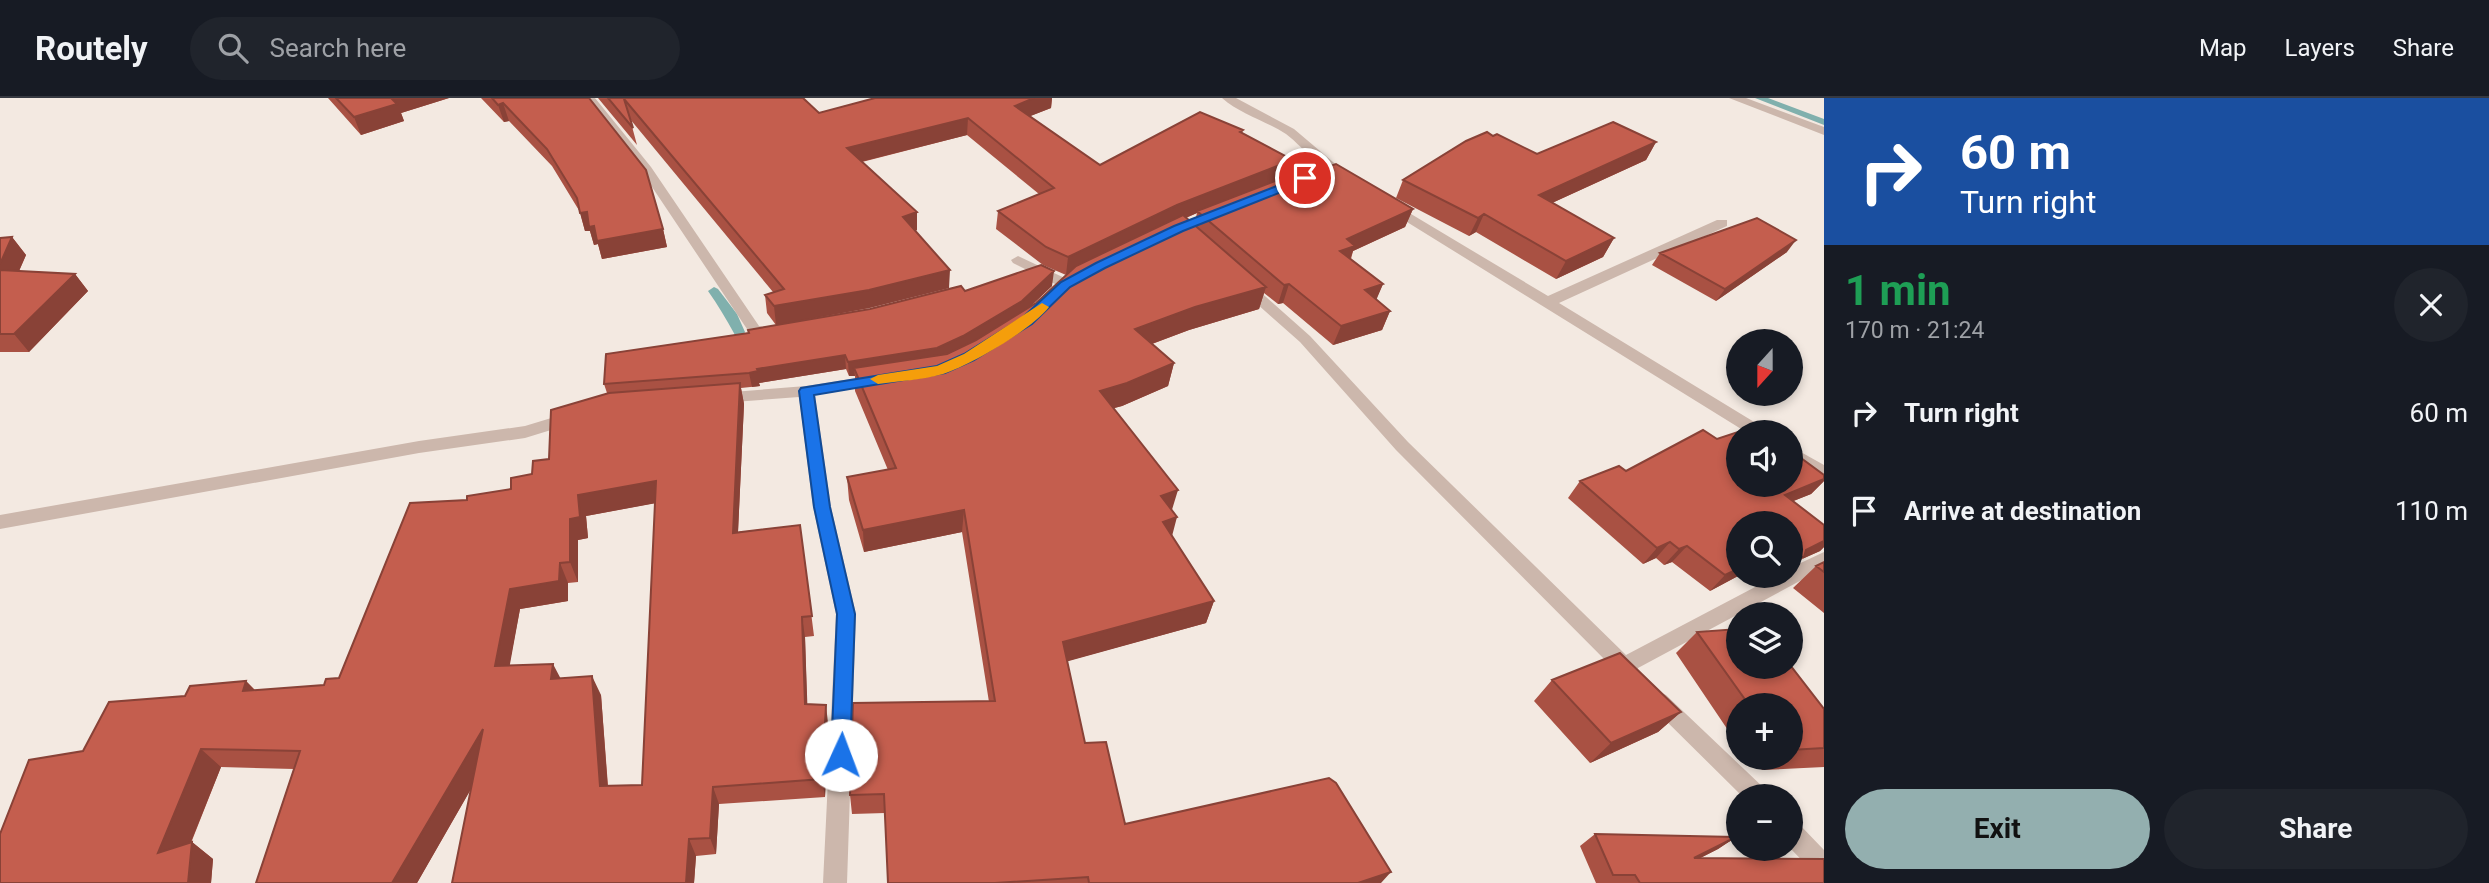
<!DOCTYPE html>
<html lang="en">
<head>
<meta charset="utf-8">
<style>
  body { margin:0; font-family:Roboto,sans-serif; background:#20242c; color:#f1f3f6; height:100vh; display:flex; flex-direction:column; font-size:26px; white-space:nowrap }
  * { box-sizing:border-box; margin:0 }
  p { font-size:23px; color:#9ea1a6 }
  .icon { flex:none; width:38px; height:38px; fill:none; stroke:currentColor; stroke-width:2; stroke-linecap:round; stroke-linejoin:round }
  .map { position:relative; flex:1; overflow:hidden }
  .panel { display:flex; flex-direction:column; background:#171b24; width:665px }
  .panel>* { flex:none }
  .top-card { background:#1a4fa0; color:#fff; overflow:hidden }
  .needle { width:46px; rotate:201deg }
  .tools { position:absolute; left:1726px; top:231px; display:grid; gap:14px }
  .tools a { display:grid; place-items:center; width:77px; height:77px; border-radius:50%; background:#171b24; box-shadow:0 4px 10px #0003; font-size:35px }
  .pin { position:absolute; display:grid; place-items:center; width:60px; height:60px; color:#fff; margin:-30px; border:4px solid #fff; border-radius:50%; box-shadow:0 2px 7px #0007 }
  .me { position:absolute; width:77px; margin:-38px; rotate:2deg; stroke-linejoin:round; filter:drop-shadow(0 0 5px #0008) }
  .turn { display:flex; align-items:center; gap:24px; height:147px; padding:0 21px; font-size:32px }
  .turn .icon { width:91px; height:91px; stroke-width:2.5 }
  .turn b { display:block; font-size:49px; line-height:60px }
  .round { display:grid; place-items:center; flex:none; width:74px; height:74px; border-radius:37px; background:#20242c }
  .overview { display:flex; align-items:center; justify-content:space-between; height:119px; padding:0 21px }
  h1 { font-size:42px; font-weight:700; line-height:52px; color:#1e9e55 }
  .button { display:flex; gap:14px; margin-top:auto; padding:14px 21px }
  .button a { flex:1; height:80px; border-radius:42px; background:#93afaf; color:#111; font-size:28px; font-weight:700; line-height:80px; text-align:center }
  .button a+a { background:#20242c; color:#f1f3f6 }
  ul { padding:0; list-style:none }
  li { display:flex; align-items:center; gap:21px; height:98px; padding:0 21px }
  li div { flex:1 }
  li b { display:block; font-size:26px }
  li em { font-style:normal }
  header { display:flex; align-items:center; gap:42px; box-sizing:border-box; height:98px; padding:0 35px; background:#171b24; border-bottom:2px solid #363941 }
  header strong { font-size:33px }
  nav { display:flex; gap:38px; margin-inline-start:auto; font-size:24px }
  .search { width:490px; height:63px; background:#20242c; display:flex; align-items:center; gap:18px; box-sizing:border-box; padding:0 24px; border-radius:38px; color:#9ea1a6; font-size:26px }
  main { display:flex; flex:1; min-height:0 }
  .map>svg:first-child { display:block }
  .lines { fill:none; stroke-linecap:round; stroke-linejoin:round }
  .stream { fill:#80b0ad; fill-rule:evenodd }
  .minor { fill:#ccb7ac; fill-rule:evenodd }
  .wall { fill:#a95143; fill-rule:evenodd }
  .shaded-wall { fill:#894237 }
  .building { fill:#c45e4e; stroke:#894237; stroke-width:2; fill-rule:evenodd }
  .route { fill:#1a73e8; stroke:#114b97; stroke-width:2 }
  .slow { fill:#f59e0b }
</style>
</head>
<body>
<header>
<strong>Routely</strong>
<div class="search"><svg class="icon" aria-label="search" viewBox="0 0 24 24"><circle cx="10" cy="10" r="6"/><path d="M15 15l6 6"/></svg>Search here</div>
<nav><a>Map</a><a>Layers</a><a>Share</a></nav>
</header>
<main>
<div class="map">
<svg width="1824" height="785" viewBox="0 0 1824 785">
  <rect width="100%" height="100%" fill="#f3e9e1"/>
  <g class="lines">
    <path class="stream" d="M1755,0h13l56,21v6z
      M714,189l4,2 19,25 8,18 -2,3h-8c-9,-16 -17,-30 -27,-44z"/>
    <path class="minor" d="M583,0h12l56,69 108,159 23,4 3,3 -3,3 -15,3 -18,-7 -107,-160z
      M1222,0h14l58,31 59,50 -6,4c-25,-8 -41,-34 -61,-49 -20,-13 -46,-20 -64,-36z
      M1729,0h17l78,29v8z
      M1391,104l157,94 169,-76h10v6l-168,77 205,125 2,4h-20l-360,-223v-6z
      M1018,158l53,25 2,3 -7,4 -5,-1 -48,-24 -2,-3z
      M1244,183l5,1 61,54 98,106 218,213 150,-79h14v-8l34,-16v16l-186,100 -2,9 -7,3 -7,-3 -226,-227 -96,-108 -61,-54v-6z
      M876,277l6,1 2,4 -2,4 -67,11 16,112 25,107 -9,269h-24l13,-269 -23,-107 -14,-110 -79,6 -8,-5 8,-5 86,-7z
      M571,314l8,6 -2,4 -52,16 -106,15 -419,76v-14l419,-74 106,-15z
      M1790,348l34,19v14l-34,-19z
      M1659,594l7,3 99,94 3,7h-26l-90,-89 -3,-6 3,-6z
      M1790,722l8,3 26,27v29l-8,-4 -26,-27z"/>
  </g>
  <path class="wall" d="M328,0h121l-48,15 3,8 -43,14z
    M481,0h108l74,131 4,18 -65,12 -4,-15 -4,1 -4,-14h-5l-5,-19 -28,-46 -43,-45 -5,1z
    M598,0h205l16,15 56,-15h177l-1,10 -21,8 70,49 143,-35 -1,3 51,27 -5,16 27,-5 98,38 -8,18 -52,24 -2,8 32,25 -7,15 14,12 -8,19 -49,15 -50,-42 -5,1 -14,-11 -5,16 -70,21 -37,14 22,19 -6,23 -46,20 -8,2 58,102v26l42,65 -8,22 -139,38 18,82 40,81 256,59h-493l-3,-70 -33,1 -2,-19 139,-93 -27,-170 -98,20 -15,-52 -2,-23 41,-7 -33,-79v-15h-6l-3,-7 -87,14 1,3 -19,2 3,16 -6,128 62,-7 14,111 -9,1 2,67 21,19 -3,74 -106,7 -3,50 -20,2 -2,27h-242l19,-94 -54,94 -123,-114 -73,-2 -30,76 1,-1 21,17 -2,24 -128,-132 102,-55 61,-15 9,9 69,-5 15,-7 128,-178 44,-11 21,-15 17,-15 58,-66 -3,-9 145,-51 27,-8 -9,-12 -2,-18 8,-3 -143,-173 7,26zM967,37l72,59 -41,17 -2,18 47,36 23,10 -30,28 -7,5 23,-22 -87,5 -95,18 -92,16 91,-17 80,-20 -34,-57 2,-1 -55,-68zM1197,115l-3,12 -8,-7zM655,405l-13,282 -34,1 -7,-91 -41,-17 -51,-12 11,-57 48,-8v-18l10,-1v-42l10,-2 -2,-22z
    M1656,44l-10,18 -94,43 62,35 -11,19 -47,22 -80,-47 -7,4 -73,-38 7,-18 134,-26z
    M12,139l14,18 -7,16 56,3 13,17 -59,61h-29v-114z
    M1787,154l-71,49 -64,-36 8,-12z
    M1717,341l107,36v6l-13,13 -18,7 31,24v22l-4,4 -18,8 -12,12v-48l-52,53 -28,15 -38,-29 -8,3 -8,-7 -13,6 -75,-66 12,-17 46,-10z
    M1824,464v51l-31,-25 23,-22z
    M1697,534l127,77v58l-62,3 -8,-12h36v-53h-52v40l-62,-92z
    M1552,582l129,32 -23,20 -68,31 -56,-62z
    M1595,736l141,3 -18,12 -18,9 124,25h-228l-16,-37z"/>
  <path class="shaded-wall" d="M391,0h58l-48,15 3,8 -43,14 -7,-18z
    M1034,0h18l-1,10 -38,15 2,-17z
    M503,5l6,18 -5,1 -6,-17z
    M968,20l-1,17 -119,30 -1,-17z
    M1656,44l-10,18 -116,53 9,-18z
    M1293,62l-6,18 -90,33v2l-24,10 -107,52 2,-18 109,-52z
    M1413,111l-8,18 -52,24 -5,14 -8,-14 7,-12z
    M587,114l7,14 69,3 4,18 -65,12 -4,-15 -4,1 -4,-14h-5l-5,-18z
    M917,114v18l-14,5v-18z
    M1484,116l-8,18 -7,4 9,-18z
    M12,139l14,18 -14,32 -12,-14v-9z
    M1614,140l-11,19 -47,22 10,-18z
    M1796,142l-9,12 -71,49 9,-12z
    M950,172l-1,18 -80,20 -93,17 -2,-19z
    M1054,173l-2,15 -32,30 -57,35 -109,17 1,8h-6l-1,-14z
    M75,176l13,17 -59,61 -15,-18z
    M1289,186l-6,19 -5,1 6,-19z
    M1383,186l-8,19 -10,-13z
    M1266,189l-7,22 -70,21 -59,22 5,-23 60,-22z
    M1390,213l-8,19 -49,15 8,-19z
    M845,257l1,14 -87,14 1,3 -8,1 -3,-14 8,-4z
    M1174,265l-6,23 -46,20 -26,7 4,-22z
    M740,285l4,21 -7,149 -4,-20z
    M1824,381v2l-13,13 -42,17 16,-16z
    M656,383l6,21 -76,14 2,22 -10,2v42l-8,-20v-43l8,-24z
    M1178,392l-7,23 -10,-17z
    M964,412l-2,22 -98,20 -1,-22z
    M1177,419l-6,23 -8,-18z
    M1824,443v6l-4,4 -18,8 2,-2 2,-7z
    M1670,444l-14,16 -13,6 14,-16z
    M1687,448l-15,16 -8,3 15,-16z
    M560,465l8,20v18l-48,8 -14,77 -11,-20 15,-77z
    M1738,471v7l-28,15 15,-16z
    M1214,503l-8,22 -148,41 5,-22z
    M802,519l3,20 3,86 -3,-19z
    M553,566l10,19 -12,-4z
    M592,578l9,19 8,109 -9,-18z
    M246,583l18,19 -21,-9z
    M826,607l2,18 -3,74 -3,-18z
    M1681,614l-23,20 -68,31 21,-20z
    M483,631l12,18 -78,136h-25z
    M201,651l20,18 -41,102 -22,-16z
    M713,689l6,17 -3,50 -6,-16z
    M1736,739l-18,12 -41,21 17,-12z
    M689,741l7,17 -2,27h-8z
    M192,744l21,17 -2,24h-23z
    M1391,774l-10,11h-23z"/>
  <path class="building" d="M336,0h55l6,6 -43,13z
    M492,0h97l57,72 17,59 -66,12 -3,-15 -5,1 -2,-15 -7,1 -3,-15 -30,-49 -44,-46 -5,2z
    M608,0h195l16,15 56,-15h159l-19,8 85,59 100,-53 43,18 -3,2 53,28 -116,45 -109,52 -22,-10 -48,-36 56,-23 -86,-70 -121,30 70,64 -14,5 47,53 -81,20 -95,16 -9,-11 19,-6 -160,-190 9,29z
    M1613,24l43,20 -117,53 75,43 -48,23 -82,-47 -6,4 -75,-38 63,-39 21,-9 6,4 4,-2 40,20z
    M1336,66l77,45 -66,30 8,7 -15,5 43,33 -18,6 25,21 -49,15 -52,-42 -5,1 -87,-74 112,-43 6,3z
    M1183,117l83,72 -71,20 -60,22 39,34 -47,20 -27,8 78,99 -17,6 16,21 -14,5 51,79 -151,41 22,101 21,-1 19,82 204,-46 7,5 55,89 -33,11h-269l-1,-6 -93,6h-107l-4,-89 -34,1 3,-92 142,-2 -31,-191 -101,20 -16,-53 49,-9 -42,-100 93,-14 29,-14 60,-37 40,-37z
    M1757,120l39,22 -71,49 -65,-36z
    M12,139l-12,27v-26z
    M1041,167l13,6 -32,30 -59,35 -26,12 -89,14 -3,-7 -88,14 1,2 -9,2 -145,11 2,-30 143,-21 -1,-3 122,-21 91,-23 4,5z
    M0,172l75,4 -61,60h-14z
    M740,285l-7,150 67,-8 12,91 -10,1 3,87 21,1 -4,74 -109,8 -3,51 -21,1 -3,44h-234l31,-154 -91,154h-136l44,-132 -99,-2 -43,104 34,-11 -4,41h-188v-49l29,-74 54,-9 26,-49 76,-6 5,-10 56,-5 -3,10 81,-6 2,-6 13,-1 71,-175 57,-3v-4l44,-7v-11l21,-4 1,-13 16,-2 2,-49 58,-17zM656,383l-14,304 -42,1 -8,-110 -41,3 2,-15 -58,2 15,-77 49,-8 1,-18 10,-1v-43l10,-2 -2,-22z
    M1756,328l9,6h-27v53h52v-35l34,25v4l-39,16 39,30v16l-18,9 -2,7h-14v-34h-52v46l-13,6 -38,-29 -8,3 -9,-7 -13,6 -77,-67 39,-15 7,5 77,-41 14,9z
    M1824,464v10l-8,-6z
    M1738,531v38h52v-2l34,44v39l-34,2v-45h-41l-52,-73z
    M1620,555l61,59 -70,31 -59,-63z
    M1595,736l141,3 -42,21 130,1v24h-184l-5,-8h-22z"/>
  <path class="route" d="M1305,77l6,3 -2,3 -126,50 -78,37 -35,19 -38,37 -58,36 -29,13 -131,22 16,112 25,107 -5,141 -3,7 -6,2 -7,-2 -3,-7 6,-141 -23,-107 -15,-116 2,-3 136,-22 27,-12 58,-36 39,-36 35,-19 78,-37z"/>
  <path class="slow" d="M1042,205l7,4c-18,23 -78,58 -106,67 -21,6 -44,7 -65,10l-8,-5 8,-4 59,-9 27,-12z"/>
</svg>
<div class="tools">
<a><svg class="needle" viewBox="-14 -14 28 28"><path d="M0-13l5 13h-10z" fill="#e53935"/><path d="M0 13l5-13h-10z" fill="#9ea1a6"/></svg></a>
<a><svg class="icon" aria-label="sound" viewBox="0 0 24 24"><path d="M4 9h4l5-4v14l-5-4H4zM17 9q2 3 0 6"/></svg></a>
<a><svg class="icon" aria-label="search" viewBox="0 0 24 24"><circle cx="10" cy="10" r="6"/><path d="M15 15l6 6"/></svg></a>
<a><svg class="icon" aria-label="layers" viewBox="0 0 24 24"><path d="M12 4l9 5-9 5-9-5zM3 14l9 5 9-5"/></svg></a>
<a>+</a>
<a>−</a>
</div>
<div class="pin" style="left:1305px;top:80px;background:#d93025"><svg class="icon" aria-label="arrive" viewBox="0 0 24 24"><path d="M6 21V4h12l-3 4 3 4H6"/></svg></div>
<svg class="me" style="left:841px;top:657px" viewBox="-20 -20 40 40"><circle r="19" fill="#fff"/><path d="M0-13L10 11 0 6-10 11z" fill="#1a73e8"/></svg>
</div>
<section class="panel">
<div class="top-card">
<div class="turn"><svg class="icon" aria-label="right" viewBox="0 0 24 24"><path d="M7 20v-9h11M14 6l5 5-5 5"/></svg><div><b>60 m</b>Turn right</div></div>
</div>
<div class="overview"><div><h1>1 min</h1><p>170 m · 21:24</p></div><a class="round"><svg class="icon" aria-label="close" viewBox="0 0 24 24"><path d="M6 6l12 12M18 6L6 18"/></svg></a></div>
<ul>
<li><svg class="icon" aria-label="right" viewBox="0 0 24 24"><path d="M7 20v-9h11M14 6l5 5-5 5"/></svg><div><b>Turn right</b></div><em>60 m</em></li>
<li><svg class="icon" aria-label="arrive" viewBox="0 0 24 24"><path d="M6 21V4h12l-3 4 3 4H6"/></svg><div><b>Arrive at destination</b></div><em>110 m</em></li>
</ul>
<div class="button"><a>Exit</a><a>Share</a></div>
</section>
</main>
</body>
</html>
